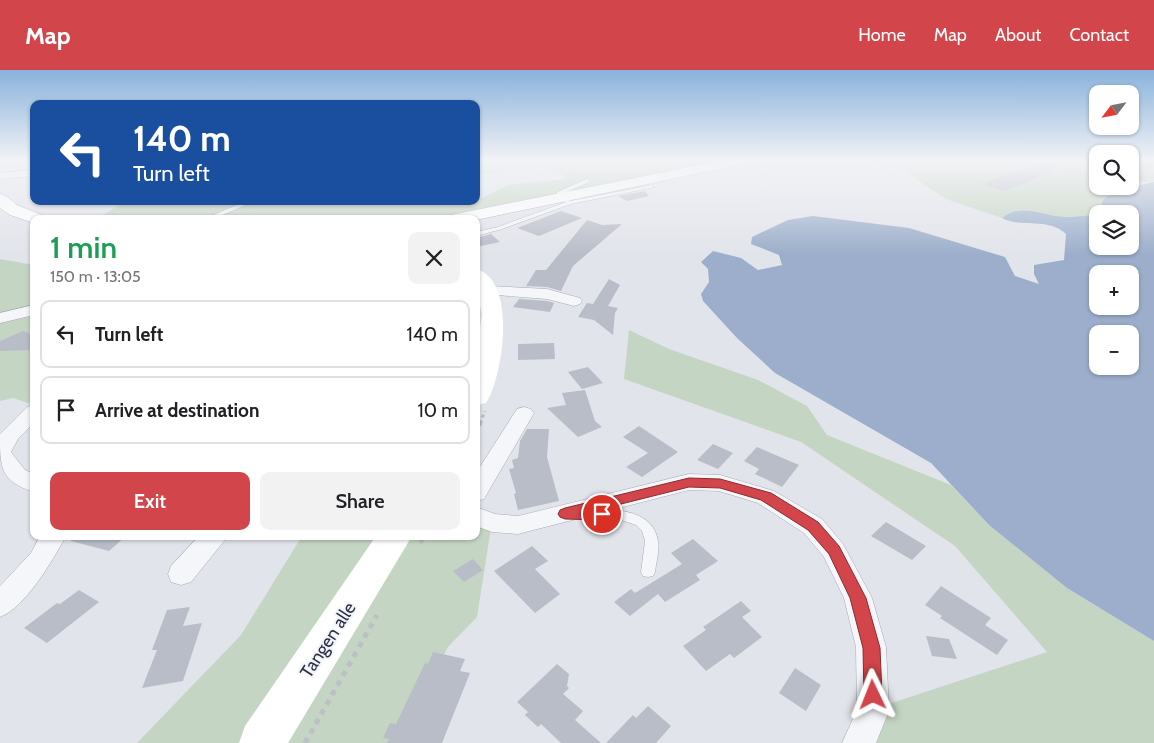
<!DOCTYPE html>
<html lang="en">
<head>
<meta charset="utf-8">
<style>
  body { margin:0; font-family:Cabin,sans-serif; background:#f2f2f2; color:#202124; height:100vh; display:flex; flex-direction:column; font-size:19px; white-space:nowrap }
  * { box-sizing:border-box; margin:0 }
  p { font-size:16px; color:#757577 }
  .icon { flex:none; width:28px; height:28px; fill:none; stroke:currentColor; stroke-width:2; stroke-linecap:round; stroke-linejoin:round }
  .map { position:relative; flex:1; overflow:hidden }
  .drawer { position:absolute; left:30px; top:145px; width:450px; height:325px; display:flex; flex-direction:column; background:#fff; border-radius:10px; box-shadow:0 1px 4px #0004 }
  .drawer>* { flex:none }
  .guide { position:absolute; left:30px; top:30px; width:450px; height:105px; border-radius:10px; box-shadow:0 1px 4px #0004; background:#1a4fa0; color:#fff; overflow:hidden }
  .needle { width:32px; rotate:238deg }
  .buttons { position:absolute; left:1089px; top:15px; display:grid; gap:10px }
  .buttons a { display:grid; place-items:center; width:50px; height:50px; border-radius:10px; background:#fff; box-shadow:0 1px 4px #0004; font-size:25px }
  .pin { position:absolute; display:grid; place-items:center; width:42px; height:42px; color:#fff; margin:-21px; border:2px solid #fff; border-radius:50%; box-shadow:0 1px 5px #0007 }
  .me { position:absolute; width:55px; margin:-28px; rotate:358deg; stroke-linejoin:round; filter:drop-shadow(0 0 4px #0008) }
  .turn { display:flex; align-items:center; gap:18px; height:105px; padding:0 20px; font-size:22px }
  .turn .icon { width:65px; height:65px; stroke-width:2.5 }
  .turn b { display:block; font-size:35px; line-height:42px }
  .round { display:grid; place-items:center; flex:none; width:52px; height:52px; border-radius:10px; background:#f2f2f2 }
  .summary { display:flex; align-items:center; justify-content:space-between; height:85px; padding:0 20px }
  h1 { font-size:30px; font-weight:600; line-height:38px; color:#1e9e55 }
  .action { display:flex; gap:10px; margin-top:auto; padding:10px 20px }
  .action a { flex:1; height:58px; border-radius:10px; background:#d2454a; color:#fff; font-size:20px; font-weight:600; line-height:58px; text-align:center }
  .action a+a { background:#f2f2f2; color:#202124 }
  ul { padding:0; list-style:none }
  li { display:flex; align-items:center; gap:15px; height:68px; margin:0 10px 8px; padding:0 10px; border:2px solid #e0e0e0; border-radius:10px }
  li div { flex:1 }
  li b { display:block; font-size:19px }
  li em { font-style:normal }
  header { display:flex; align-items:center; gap:30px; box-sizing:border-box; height:70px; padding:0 25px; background:#d2454a; color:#fff }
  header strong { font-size:24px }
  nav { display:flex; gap:28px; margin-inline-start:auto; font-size:18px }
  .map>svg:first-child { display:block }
  .green { fill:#c5d5c3 }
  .water { fill:#9caecb; fill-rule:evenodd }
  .building { fill:#b9bdc8 }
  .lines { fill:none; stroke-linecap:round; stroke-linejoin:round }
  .service-casing { stroke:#a7aab5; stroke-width:1 }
  .minor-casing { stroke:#a7aab5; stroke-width:1 }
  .primary-casing { stroke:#a1a7b7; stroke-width:1 }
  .path-far3 { stroke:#bcbfc6; stroke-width:2; stroke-dasharray:2 2; stroke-linecap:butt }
  .path-far2 { stroke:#bcbfc6; stroke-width:3; stroke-dasharray:3 3; stroke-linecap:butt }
  .path-far1 { stroke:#bcbfc6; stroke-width:4; stroke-dasharray:4.5 4.5; stroke-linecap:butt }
  .path { stroke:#bcbfc6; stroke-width:5; stroke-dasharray:5.5 5.5; stroke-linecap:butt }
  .service { fill:#f5f6f9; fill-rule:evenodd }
  .minor { fill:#f5f6f9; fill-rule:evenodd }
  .secondary { fill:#fff; fill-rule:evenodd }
  .primary { fill:#fff; fill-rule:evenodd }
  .route { fill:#d2454a; stroke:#882d30 }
  .labels { text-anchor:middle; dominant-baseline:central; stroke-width:4; stroke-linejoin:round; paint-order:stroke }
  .near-street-label { font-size:18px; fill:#2a3043; stroke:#f2f4f8 }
</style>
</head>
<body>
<header>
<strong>Map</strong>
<nav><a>Home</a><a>Map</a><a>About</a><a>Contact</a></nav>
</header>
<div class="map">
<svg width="1154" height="673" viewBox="0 0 1154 673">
  <rect width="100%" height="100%" fill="#e2e4eb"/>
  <path class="green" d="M476,91h249l-38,10 -239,48h-352l30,-18 348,1 34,-17 59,-6c-23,-21 -61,-5 -89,-4z
    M844,91h88l-3,2 6,4 -4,-4 3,-2h163l1,25h18l-8,5h11l-12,5 2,14c-12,5 -29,7 -42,7 -21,0 -47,-15 -65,1l-56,-19 -43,-29z
    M1130,91h24v20l-24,3z
    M0,189l34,6v140l-21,-7 -13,3z
    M629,260l40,19 89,31 49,26 20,29 124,50 38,40 78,63 87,53v102h-313l14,-28 192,-63 -92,-106 -154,-104 -177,-63z
    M476,440l17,5 -16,102 -29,30 -49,90 3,6h-265l104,-108 61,-99h174z"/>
  <path class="water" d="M1152,112h2v459l-87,-53 -78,-63 -58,-62 -156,-90 -38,-35 -34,-37 -2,-7 8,-12 -1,-13 -7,-7 12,-11 28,7 17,12 24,-5 -3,-10 -28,-11 1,-7 36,-17 25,-4 96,12 96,29 10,19 24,8 -5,-10v-9l30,-5 2,-26c-17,-17 -47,-6 -64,-16 18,-16 44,-1 64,-1 14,0 31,-2 43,-7l-7,-4v-4l5,-6 12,-5zM1098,144h32v32h-32zM1098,204h32v32h-32zM1098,264h32v32h-32z"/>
  <path class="building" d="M1053,93l2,8 -51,20 -22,-7 33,-13z
    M1152,93l-7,18 -15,-2 6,-14z
    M645,121l4,5 -22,5 -9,-5z
    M561,141l21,7 -43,18 -22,-8z
    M587,150l15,5 20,-1 -49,42 -12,25 -14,-4 -21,-1 10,-16h10z
    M491,164l9,8 -24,5v-9z
    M609,209l11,6 -12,21 10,2 -3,5 -2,22 -19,-15 -16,-3 9,-14 6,1z
    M519,229l28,2 7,2 -4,9 -37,-5z
    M23,261l11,4v15l-34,1v-10z
    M554,273l1,16 -37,1v-16z
    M588,297l15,16 -21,6 -14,-17z
    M585,320l10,31 7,6 -24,10 -31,-29 19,-3 -4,-12z
    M639,356l39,26 -36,25 -16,-10 22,-14 -25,-16z
    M527,359h22l-2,28 12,44 -41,9 -4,-16 2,-1 -7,-24 5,-1 -2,-8 6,-2 2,-17z
    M713,374l20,9 -15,16 -21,-9z
    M757,377l42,18 -17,22 -27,-13 4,-5 -15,-8z
    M886,452l40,24 -14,14 -41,-24z
    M71,466h55l-17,15 -38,-10z
    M693,469l25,22 -22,14 4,5 -35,22 -7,-8 -28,22 -16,-14 17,-13 4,4 47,-29 -11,-11z
    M532,476l16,15 -13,8 25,25 -25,19 -41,-42z
    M473,489l10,11 -19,12 -11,-11z
    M941,516l50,32 -6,7 23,15 -11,15 -57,-37 2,-2 -17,-11z
    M79,520l20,12 -52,41 -23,-15 33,-25 3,1z
    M741,531l10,10 -9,6 20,20 -28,21 -4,-4 -24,17 -23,-25 23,-16 -3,-3z
    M190,537l-7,19 19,-3 -19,58 -41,7 15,-38h-5l15,-40z
    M926,566l23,3 8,20 -25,-3z
    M433,582l32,7 -5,12 10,2 -28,70h-55l2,-4 -6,-1 7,-15 6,1 29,-61 3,1z
    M557,594l12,10 -2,12 2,2 -6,6 20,17 -8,9 26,23h-40l-20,-19 -3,3 -13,-12 3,-3 -11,-10z
    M795,598l26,17 -15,26 -27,-18z
    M648,636l23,20 -15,17h-50l27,-28 3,3z"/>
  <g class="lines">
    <g class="service-casing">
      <path id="service" d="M587,109l3,2 -1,1 -27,12v2l8,5 82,-16 3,2 -84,17 -69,25 -26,7v-4l22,-5 68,-25 -9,-4v-6z
        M246,131h9l-42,18h-9z
        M581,439c25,0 72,-3 77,32 2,10 -2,21 -3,31l-2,4 -5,1 -5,-1 -2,-4 4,-31 -3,-10 -6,-6 -15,-5 -44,-3 -2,-3 2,-3z"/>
    </g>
    <g class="minor-casing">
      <path id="minor" d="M34,100v6l-34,3v-6z
        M489,216l58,3 33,9 2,3 -2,3 -6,2 -27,-7 -63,-5 -3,-3 3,-3z
        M34,235v10l-34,8v-10z
        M34,335v18l-16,16 -7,13 14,18 9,4v18c-34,-11 -34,-24 -34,-58l27,-27z
        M524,337l7,2 3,4 -50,86 -8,2v-28l41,-64z
        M689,404l31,1 54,16 48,28 21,25 29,54 14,49 3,64 -13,32h-34l15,-33 -1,-63 -12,-49 -20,-41 -20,-24 -46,-30 -39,-12 -30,-1 -171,44 -26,-2 -16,-6v-19l19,7 23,2z
        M40,466h26c-13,24 -41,72 -66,81v-31l31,-33z
        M199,466h29l-37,46 -10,3 -10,-3 -3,-8 3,-8z"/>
    </g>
    <g class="primary-casing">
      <path id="primary" d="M719,91h26l-7,4 -262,55 -28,-1 2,-4 6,-1z
        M0,124l6,2 11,9 25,10 2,4h-10v4l-24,-8 -10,-7z"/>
    </g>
    <path class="path-far3" d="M562,91l14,14
      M1061,91l37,8
      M1040,94l58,13"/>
    <path class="path-far2" d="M480,353l5,-12"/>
    <path class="path-far1" d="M476,364l5,-13
      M420,473l5,-7"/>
    <path class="path" d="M305,673l72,-128"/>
    <use href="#service" class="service"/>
    <use href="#minor" class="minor"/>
    <path class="secondary" d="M476,199c42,11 27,108 10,134l-10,2v-51l6,-40 -6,-23z
      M376,466h36l-124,207h-49l6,-17z"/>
    <use href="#primary" class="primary"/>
  </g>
  <linearGradient id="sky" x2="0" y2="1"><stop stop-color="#89b2dc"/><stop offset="0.49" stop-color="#f2f3f6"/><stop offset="1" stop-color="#f2f3f6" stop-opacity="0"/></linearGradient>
  <rect width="1154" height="185" fill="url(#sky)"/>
  <path class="route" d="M689,408l31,1 51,14 47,29 21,24 27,52 14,50 2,47 -3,6 -6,3 -7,-3 -2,-6 -1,-47 -13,-50 -21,-44 -21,-24 -47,-30 -41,-12 -31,-1 -88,22 6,2 2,3 -2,4 -5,2 -37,-1 -5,-2 -2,-3 2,-4 5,-2z"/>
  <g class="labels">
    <g class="near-street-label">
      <text transform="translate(328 570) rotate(-57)">Tangen alle</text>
    </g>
  </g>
</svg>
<div class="buttons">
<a><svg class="needle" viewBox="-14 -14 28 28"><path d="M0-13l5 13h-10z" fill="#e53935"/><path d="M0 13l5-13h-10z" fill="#757577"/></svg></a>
<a><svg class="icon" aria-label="search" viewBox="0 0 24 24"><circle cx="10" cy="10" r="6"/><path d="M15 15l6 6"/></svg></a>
<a><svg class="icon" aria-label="layers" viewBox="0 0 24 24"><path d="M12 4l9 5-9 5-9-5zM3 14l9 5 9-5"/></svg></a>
<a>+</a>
<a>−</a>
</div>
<div class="pin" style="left:602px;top:444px;background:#d93025"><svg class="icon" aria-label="arrive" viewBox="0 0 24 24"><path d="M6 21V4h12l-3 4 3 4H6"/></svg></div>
<svg class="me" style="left:873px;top:625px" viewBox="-20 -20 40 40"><path d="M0-17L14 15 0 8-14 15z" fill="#d2454a" stroke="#fff" stroke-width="4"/></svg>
<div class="guide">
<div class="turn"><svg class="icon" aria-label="left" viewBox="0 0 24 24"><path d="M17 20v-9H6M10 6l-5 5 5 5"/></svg><div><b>140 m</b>Turn left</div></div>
</div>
<section class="drawer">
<div class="summary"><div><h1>1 min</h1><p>150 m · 13:05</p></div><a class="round"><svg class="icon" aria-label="close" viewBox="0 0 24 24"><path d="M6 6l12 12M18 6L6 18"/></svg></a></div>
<ul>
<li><svg class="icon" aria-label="left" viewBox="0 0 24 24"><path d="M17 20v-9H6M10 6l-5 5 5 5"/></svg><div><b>Turn left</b></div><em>140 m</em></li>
<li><svg class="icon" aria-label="arrive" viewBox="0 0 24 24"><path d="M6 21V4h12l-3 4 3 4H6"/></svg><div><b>Arrive at destination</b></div><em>10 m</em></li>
</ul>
<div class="action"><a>Exit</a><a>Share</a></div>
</section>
</div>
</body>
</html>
